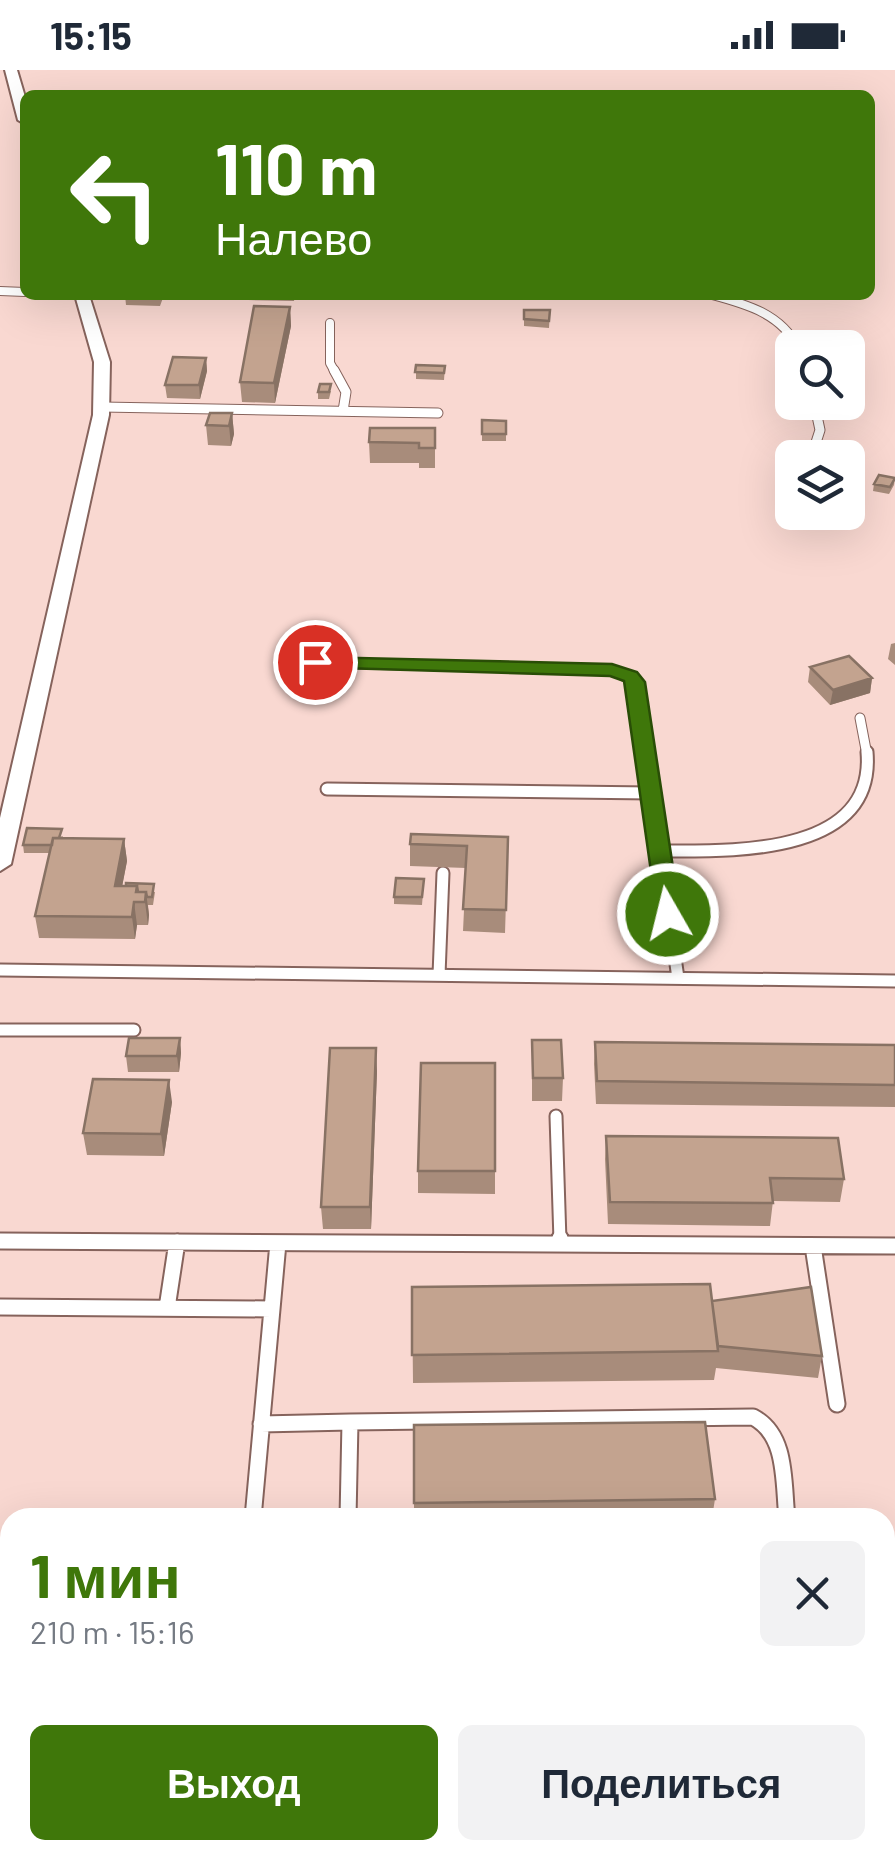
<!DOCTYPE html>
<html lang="ru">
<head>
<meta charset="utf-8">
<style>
  body { margin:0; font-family:Barlow,sans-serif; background:#f2f2f3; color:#1f2937; height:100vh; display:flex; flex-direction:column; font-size:38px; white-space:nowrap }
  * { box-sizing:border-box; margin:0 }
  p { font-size:32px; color:#747a83 }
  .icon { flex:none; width:55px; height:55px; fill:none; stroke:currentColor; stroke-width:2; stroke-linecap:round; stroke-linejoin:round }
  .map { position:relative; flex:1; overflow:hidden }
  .side { position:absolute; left:0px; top:1438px; width:895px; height:352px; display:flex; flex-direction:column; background:#fff; border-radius:30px 30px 0 0; box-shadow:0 10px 40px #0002 }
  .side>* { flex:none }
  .hud { position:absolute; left:20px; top:20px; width:855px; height:210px; border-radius:15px; box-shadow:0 10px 40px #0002; background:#3f770a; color:#fff; overflow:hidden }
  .tools { position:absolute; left:775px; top:260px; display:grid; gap:20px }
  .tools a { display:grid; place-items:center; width:90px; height:90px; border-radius:15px; background:#fff; box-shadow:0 10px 40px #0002; font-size:50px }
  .pin { position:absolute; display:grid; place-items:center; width:85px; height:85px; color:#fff; margin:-42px; border:5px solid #fff; border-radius:50%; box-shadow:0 2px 10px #0007 }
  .me { position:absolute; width:110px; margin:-55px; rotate:352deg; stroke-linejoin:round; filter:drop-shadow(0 0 8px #0008) }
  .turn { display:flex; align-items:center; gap:35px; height:210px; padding:0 30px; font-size:45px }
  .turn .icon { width:130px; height:130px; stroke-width:2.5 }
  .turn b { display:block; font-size:70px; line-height:85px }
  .round { display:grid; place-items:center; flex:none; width:105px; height:105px; border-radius:15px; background:#f2f2f3 }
  .summary { display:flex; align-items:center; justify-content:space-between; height:170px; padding:0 30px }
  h1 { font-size:60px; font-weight:700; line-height:75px; color:#3f770a }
  .primary-button { display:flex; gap:20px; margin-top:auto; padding:20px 30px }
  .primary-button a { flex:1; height:115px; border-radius:15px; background:#3f770a; color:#fff; font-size:40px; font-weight:700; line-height:115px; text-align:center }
  .primary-button a+a { background:#f2f2f3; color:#1f2937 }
  .status { display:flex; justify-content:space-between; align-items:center; height:70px; padding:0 50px; background:#fff; direction:ltr }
  .status svg { height:28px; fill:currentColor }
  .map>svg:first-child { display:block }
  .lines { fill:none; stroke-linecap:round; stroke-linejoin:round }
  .service-far3-casing { stroke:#86635c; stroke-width:10 }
  .service-far2-casing { stroke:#86635c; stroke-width:11 }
  .service-far1-casing { stroke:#86635c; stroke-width:15 }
  .service-casing { stroke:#86635c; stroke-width:19 }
  .minor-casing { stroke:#86635c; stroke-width:4 }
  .service-far3 { stroke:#fff; stroke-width:8 }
  .service-far2 { stroke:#fff; stroke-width:9 }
  .service-far1 { stroke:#fff; stroke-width:11 }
  .service { stroke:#fff; stroke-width:15 }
  .minor { fill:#fff; fill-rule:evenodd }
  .wall { fill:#a88c7b }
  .shaded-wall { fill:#887264 }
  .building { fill:#c3a38f; stroke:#887264; stroke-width:2.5 }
  .route { fill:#3f770a; stroke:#294d06; stroke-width:2.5 }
</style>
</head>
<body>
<div class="status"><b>15:15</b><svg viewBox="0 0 49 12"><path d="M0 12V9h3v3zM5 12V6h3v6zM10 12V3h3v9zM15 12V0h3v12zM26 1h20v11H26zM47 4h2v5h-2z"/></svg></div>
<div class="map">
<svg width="895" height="1788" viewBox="0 0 895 1788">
  <rect width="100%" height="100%" fill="#f9d8d1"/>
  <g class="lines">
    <g class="service-far3-casing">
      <path id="service-far3" d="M0,221l25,1
        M712,225c34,9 70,19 86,53
        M330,253v40l5,9"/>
    </g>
    <g class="service-far2-casing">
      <path id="service-far2" d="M334,300l12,22 -3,19
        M102,337l336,6
        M811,388l9,-28 -6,-28
        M315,593l297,7 23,12 11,73
        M860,648l7,37"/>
    </g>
    <g class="service-far1-casing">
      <path id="service-far1" d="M645,682l33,226
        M327,719l324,4
        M660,781c69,0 216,6 207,-99
        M0,900l895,11
        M439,905l4,-102
        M0,960h134
        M556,1046l4,125"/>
    </g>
    <g class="service-casing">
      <path id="service" d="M560,1168v6
        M0,1171l895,5
        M813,1176l24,158
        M0,1237l271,2
        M167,1238l10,-66
        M350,1352l403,-5c35,18 30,67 34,101
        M261,1354l89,-2 -2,96
        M253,1448l25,-275
        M0,1576h10"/>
    </g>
    <g class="minor-casing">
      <path id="minor" d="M5,0h12l8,27v27l-7,-4z
        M75,225h14l21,67 -1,53 -98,449 -11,7v-53l93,-403 1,-53z"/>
    </g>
    <use href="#service-far3" class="service-far3"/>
    <use href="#service-far2" class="service-far2"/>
    <use href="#service-far1" class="service-far1"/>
    <use href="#service" class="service"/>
    <use href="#minor" class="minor"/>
  </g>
  <path class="wall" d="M125,225h39l-4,11 -34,-1z
    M248,225h47l-1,6 -46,-1z
    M290,237l1,19 -16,77 -33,-1 -2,-20z
    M524,240h26l-1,18 -25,-2z
    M206,288l1,13 -7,28 -33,-1 -2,-13z
    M416,295l29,1 -1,14 -28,-1z
    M331,321l-2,8h-11v-7z
    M232,343l2,21 -3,12 -23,-1 -2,-20z
    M482,350l24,1v20h-24z
    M435,358v40h-16v-5h-49l-1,-21z
    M895,408l-1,7 -5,9 -16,-3 1,-7z
    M895,573v22l-7,-6 3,-15z
    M810,597l62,11 -2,15 -40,12 -22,-23z
    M63,766l-1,2 62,1 3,22 -5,25 33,6 -2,13h-5l1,10 -1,10h-11l-2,14 -96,-1 -4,-22 15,-63h-26l-1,-8z
    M508,767l-3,96 -42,-2 3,-63 -56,-2v-22z
    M424,809l-2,26 -28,-1v-7z
    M180,968l1,15 -2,19h-51l-2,-16z
    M532,970l31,38 -1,23h-30z
    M595,972l300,3v62l-299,-3 -2,-40z
    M377,1001l-6,158h-48l-2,-22z
    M172,1032l-8,54 -77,-1 -4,-22z
    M606,1066l238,43 -4,23 -67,-1 -3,25 -162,-2 -3,-65z
    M418,1101h77v23l-77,-1z
    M412,1217l300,14 110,55 -4,22 -102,-10 -2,12 -301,3z
    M414,1355l301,74 -3,19h-298z"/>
  <path class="shaded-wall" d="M290,237l1,19 -16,77 -1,-20z
    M206,288l1,13 -7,28 -1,-14z
    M232,343l2,21 -3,12 -2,-20z
    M872,608l-2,15 -40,12 3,-15z
    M124,769l3,22 -9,47 -3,-22z
    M146,822l3,23 -1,10 -3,-23z
    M134,832l3,23 -2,14 -3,-22z
    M180,968l1,15 -2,19 -2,-16z
    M376,978l1,23 -6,158 -1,-22z
    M169,1010l3,22 -8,54 -3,-22z"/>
  <path class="building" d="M254,236l36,1 -16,76 -34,-1z
    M524,240h26l-1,11 -25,-2z
    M173,287l33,1 -7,27h-34z
    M416,295l29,1 -1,7 -29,-1z
    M320,314h11l-2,8h-11z
    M210,343h22l-3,13 -23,-1z
    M482,350l24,1v13h-24z
    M370,358h65v20h-16v-5l-50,-1z
    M879,405l16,3 -5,9 -16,-3z
    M849,586l23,22 -39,12 -23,-23z
    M27,758l35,1 -3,9h-6l-1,7h-29z
    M411,764l97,3 -2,73 -43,-1 4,-63 -57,-2z
    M53,768l71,1 -9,47h22l-1,6h10l-1,10h-11l-2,15 -97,-1z
    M396,808l28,1 -2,18h-28z
    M126,813l28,1 -2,13h-5l-1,-5h-8l-1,-6h-11z
    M129,968h51l-3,18h-51z
    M532,970h29l2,38h-30z
    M595,972l300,3v40l-298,-4z
    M330,978h46l-6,159h-49z
    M421,993h74v108h-77z
    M93,1009l76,1 -8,54 -78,-1z
    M606,1066l232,2 6,41 -74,-1 3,25 -163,-1z
    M710,1214l8,67 -306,4v-68z
    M811,1217l11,69 -104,-10 -6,-45z
    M705,1352l10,77 -301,4v-78z"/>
  <path class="route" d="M315,587l297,7 25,8 8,10 35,232 -4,6h-15l-4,-6 -33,-233 -14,-5 -302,-9 -2,-5z"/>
</svg>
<div class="tools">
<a><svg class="icon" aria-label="search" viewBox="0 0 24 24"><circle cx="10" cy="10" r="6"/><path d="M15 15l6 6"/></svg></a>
<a><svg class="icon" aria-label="layers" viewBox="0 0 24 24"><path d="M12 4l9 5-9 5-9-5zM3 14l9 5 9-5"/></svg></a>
</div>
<div class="pin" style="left:315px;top:592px;background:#d93025"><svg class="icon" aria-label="arrive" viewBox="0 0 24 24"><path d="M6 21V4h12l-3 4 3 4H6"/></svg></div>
<svg class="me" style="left:668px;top:844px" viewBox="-20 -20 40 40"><circle r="17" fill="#3f770a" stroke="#fff" stroke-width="3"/><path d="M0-11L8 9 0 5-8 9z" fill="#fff"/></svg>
<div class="hud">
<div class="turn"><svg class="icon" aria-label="left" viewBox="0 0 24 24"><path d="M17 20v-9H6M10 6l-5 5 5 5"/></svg><div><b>110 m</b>Налево</div></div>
</div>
<section class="side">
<div class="summary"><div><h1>1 мин</h1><p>210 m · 15:16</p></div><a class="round"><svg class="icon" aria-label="close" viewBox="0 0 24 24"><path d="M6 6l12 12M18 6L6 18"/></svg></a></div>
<div class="primary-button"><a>Выход</a><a>Поделиться</a></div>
</section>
</div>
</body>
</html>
